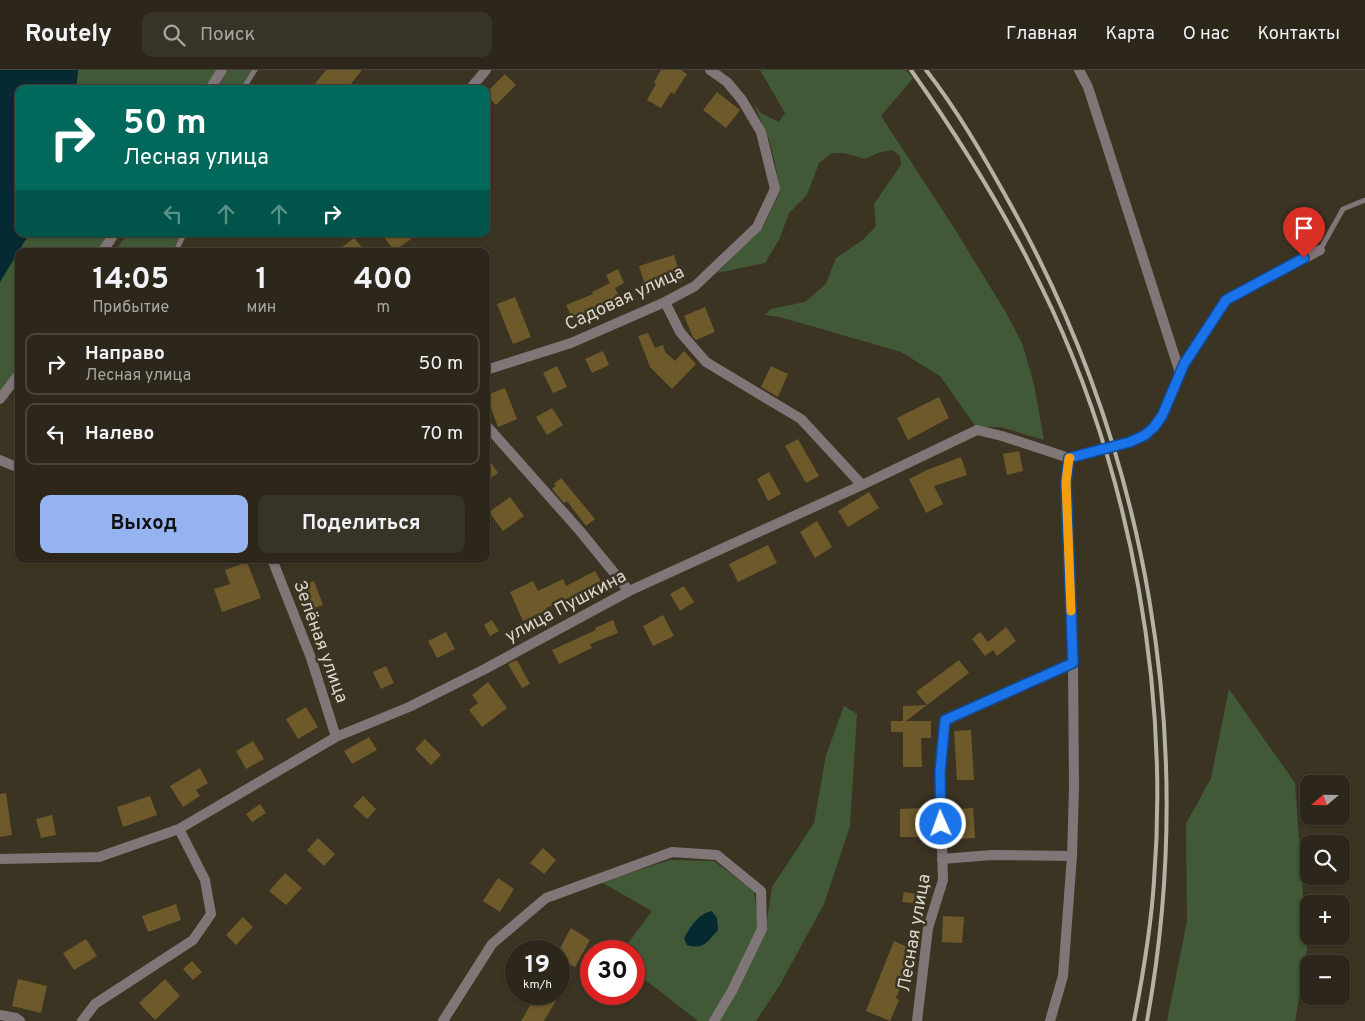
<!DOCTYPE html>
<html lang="ru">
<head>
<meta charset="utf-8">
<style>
  body { margin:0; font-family:Overpass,sans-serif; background:#383327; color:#f1f3f6; height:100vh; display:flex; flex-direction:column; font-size:19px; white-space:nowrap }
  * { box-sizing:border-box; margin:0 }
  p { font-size:16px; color:#a6a5a2 }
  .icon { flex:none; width:28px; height:28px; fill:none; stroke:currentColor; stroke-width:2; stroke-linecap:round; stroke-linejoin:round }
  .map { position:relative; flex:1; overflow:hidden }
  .sheet { position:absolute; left:15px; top:178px; width:475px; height:315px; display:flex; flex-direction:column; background:#2c271a; border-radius:10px; box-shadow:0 1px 4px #0004,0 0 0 1px #484439 }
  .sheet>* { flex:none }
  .guide { position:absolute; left:15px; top:15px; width:475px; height:152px; border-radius:10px; box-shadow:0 1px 4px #0004,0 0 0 1px #484439; background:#00695c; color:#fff; overflow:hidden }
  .needle { width:32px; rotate:250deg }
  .controls { position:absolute; left:1300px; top:705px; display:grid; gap:10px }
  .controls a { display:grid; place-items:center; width:50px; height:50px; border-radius:10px; background:#2c271a; box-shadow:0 1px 4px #0004,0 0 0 1px #484439; font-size:25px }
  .speed { position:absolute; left:505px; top:870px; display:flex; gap:10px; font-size:25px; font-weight:700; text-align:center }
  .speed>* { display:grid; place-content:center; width:65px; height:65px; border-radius:50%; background:#2c271a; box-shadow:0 1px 4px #0004,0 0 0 1px #484439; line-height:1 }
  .speed small { font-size:12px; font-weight:400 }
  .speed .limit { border:8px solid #d22; background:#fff; color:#111 }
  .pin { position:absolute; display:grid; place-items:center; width:42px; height:42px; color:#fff; margin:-51px -21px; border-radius:50% 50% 50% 0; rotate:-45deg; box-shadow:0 0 5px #0007 }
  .pin .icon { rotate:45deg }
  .me { position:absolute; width:55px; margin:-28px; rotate:358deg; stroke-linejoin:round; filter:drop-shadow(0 0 4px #0008) }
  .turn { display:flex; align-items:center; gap:18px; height:105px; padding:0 25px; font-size:22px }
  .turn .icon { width:65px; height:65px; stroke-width:2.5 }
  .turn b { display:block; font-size:35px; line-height:42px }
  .lanes { display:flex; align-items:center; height:48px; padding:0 25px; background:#0003; justify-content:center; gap:25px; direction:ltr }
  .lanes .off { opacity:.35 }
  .eta { display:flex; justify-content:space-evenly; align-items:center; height:85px; text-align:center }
  .eta b { font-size:30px; font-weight:700; line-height:35px }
  .button { display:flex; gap:10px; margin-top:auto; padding:10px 25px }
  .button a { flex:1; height:58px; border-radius:10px; background:#95b2f1; color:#111; font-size:20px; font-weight:700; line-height:58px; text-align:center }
  .button a+a { background:#383327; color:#f1f3f6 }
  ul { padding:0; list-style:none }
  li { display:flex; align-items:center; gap:15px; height:62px; margin:0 10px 8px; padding:0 15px; border:2px solid #484439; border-radius:10px }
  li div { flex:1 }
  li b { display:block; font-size:19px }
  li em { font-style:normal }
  header { display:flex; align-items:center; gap:30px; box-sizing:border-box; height:70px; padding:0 25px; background:#2c271a; border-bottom:1px solid #484439 }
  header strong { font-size:24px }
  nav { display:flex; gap:28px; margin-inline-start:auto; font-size:18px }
  .search { width:350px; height:45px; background:#383327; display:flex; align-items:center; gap:12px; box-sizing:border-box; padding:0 18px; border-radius:10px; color:#a6a5a2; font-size:19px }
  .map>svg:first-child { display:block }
  .green { fill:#415937 }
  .water { fill:#062a32 }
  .building { fill:#6d592a }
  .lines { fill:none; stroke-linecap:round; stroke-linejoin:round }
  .lane { stroke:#817677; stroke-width:5 }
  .street { stroke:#817677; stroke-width:10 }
  .rail { stroke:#b6b1a5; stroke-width:4 }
  .route-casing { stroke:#114b97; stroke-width:12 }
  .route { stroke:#1a73e8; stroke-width:9 }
  .slow { stroke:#f59e0b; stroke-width:9 }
  .labels { text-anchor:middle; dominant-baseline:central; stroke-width:5; stroke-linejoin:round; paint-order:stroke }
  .street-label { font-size:18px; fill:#dcd7cd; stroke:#3b3423 }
</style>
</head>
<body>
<header>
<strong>Routely</strong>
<div class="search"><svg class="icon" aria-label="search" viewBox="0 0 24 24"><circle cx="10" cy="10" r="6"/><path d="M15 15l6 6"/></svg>Поиск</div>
<nav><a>Главная</a><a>Карта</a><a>О нас</a><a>Контакты</a></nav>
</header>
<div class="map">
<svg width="1365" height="951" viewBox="0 0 1365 951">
  <rect width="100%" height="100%" fill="#3b3423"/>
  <path class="green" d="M78,0h141l-11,19h-132z
    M228,0h25l-12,19h-24z
    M760,0h146l7,8 -32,38 70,107 54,88 17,32 12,41 10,56 -44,-13h-24l-36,-51 -39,-24 -121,-35 -15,-2 6,-6 34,-7 21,-18 10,-26 28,-19 12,-13 -2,-22 27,-39 -1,-9 -8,-6 -15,3 -12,6 -21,-6h-12l-13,10 -12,32 -18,18 -10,27 -14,23 -48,10 46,-46 17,-35 -5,-29 -6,-23 -15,-36 7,9 18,9 6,-9z
    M29,164h84l-11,17h-83v121l-19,27v-117z
    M127,164h55l-9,17h-58z
    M1229,619l66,94 12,167 -12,71h-128l20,-100 -1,-97 25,-46z
    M844,636l13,8 -7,112 -26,78 -43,79 -25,38h-39l49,-94 6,-40 42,-64 12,-68z
    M670,790l44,1 40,30 5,37 -30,61 -20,32h-11l-64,-50v-20h-12l30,-40 -51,-29z"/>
  <path class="water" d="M0,0h78l-2,19h-57v145h10l-29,48z
    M712,841l5,7 1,12c-11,12 -14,20 -31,15l-3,-7c7,-12 15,-25 28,-27z"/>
  <path class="building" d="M326,0h36l-15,19h-36z
    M661,0h20l6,4 -13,20 -3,-2 -10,16 -14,-8 9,-16 -2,-2z
    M505,4l11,11 -20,20 -10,-10v-2z
    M717,22l23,18 -14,18 -23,-18z
    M382,164h36l-24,17z
    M354,168l11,13h-28z
    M674,185l8,26 -35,10 -8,-25z
    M618,199l6,14 -9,5 8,16 -21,10 -2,-5 -27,11 -7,-15 27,-11 -1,-2 18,-9 -4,-8z
    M515,227l16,40 -18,7 -16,-40z
    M705,237l10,25 -19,8 -3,-3 -9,-21z
    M648,263l7,15 8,-3 2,7 10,9 9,-10 12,13 -24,25 -22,-22 -12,-31z
    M603,281l6,14 -17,8 -7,-14z
    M557,296l10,21 -14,6 -10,-20z
    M771,296l17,8 -10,23 -17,-10z
    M505,318l12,31 -19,8 -12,-32z
    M939,327l10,21 -41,22 -11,-22z
    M552,338l11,17 -16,10 -11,-18z
    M798,369l21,37 -13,7 -21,-37z
    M1019,381l4,20 -16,4 -4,-21z
    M486,385l12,18 -12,8z
    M961,387l6,18 -33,11 9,18 -17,9 -17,-34 18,-9z
    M769,402l12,22 -13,7 -11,-22z
    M561,408l34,41 -9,7 -19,-25 -3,2 -12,-14 4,-3 -2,-2z
    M869,422l10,16 -31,19 -10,-16z
    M510,427l14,19 -21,15 -14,-19z
    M817,451l15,26 -17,11 -15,-26z
    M768,475l9,18 -39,19 -9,-18z
    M247,492l14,36 -39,14 -8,-23 16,-5 -5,-14z
    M595,501l7,12 -56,25 1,2 -24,11 -13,-29 23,-11 5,10 25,-12 3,7z
    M314,511l9,24 -17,6 -10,-23z
    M684,516l10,16 -14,9 -10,-17z
    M663,545l11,21 -21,10 -10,-20z
    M492,550l7,11 -9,5 -6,-11z
    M613,550l5,13 -28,11 2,4 -33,16 -7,-14 44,-20 -1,-2z
    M1006,557l10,14 -19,15 -4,-6 -8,6 -13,-17 8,-7 8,10z
    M446,562l9,17 -18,9 -9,-17z
    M517,590l13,24 -8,4 -14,-24z
    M959,590l10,13 -42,32 -11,-13z
    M386,596l8,17 -13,6 -8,-17z
    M488,612l19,26 -25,19 -13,-17 9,-7 -6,-8z
    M927,635l-21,16h25v17h-10l1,29h-19v-35h-12v-11h12v-15z
    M306,637l12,20 -20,12 -12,-20z
    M971,660l3,50h-17l-3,-49z
    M369,667l8,13 -25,14 -8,-13z
    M425,669l16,16 -10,10 -16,-16z
    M253,671l11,18 -18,10 -10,-18z
    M200,698l8,15 -12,7 4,6 -17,11 -13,-21z
    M6,723l6,42 -12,2v-43z
    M150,726l7,19 -34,12 -6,-20z
    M363,726l13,13 -9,10 -14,-13z
    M260,734l6,9 -14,9 -6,-8z
    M923,738l1,29h-24v-28z
    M973,738l2,30 -19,1 -1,-30z
    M52,745l4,20 -15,3 -5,-19z
    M318,768l17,16 -11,12 -17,-16z
    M543,778l13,12 -12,14 -14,-11z
    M285,803l17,15 -16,17 -17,-14z
    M498,808l16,11 -14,23 -17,-11z
    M904,822l19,3 -2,9 -19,-2z
    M176,834l5,16 -33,12 -6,-16z
    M943,846l21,1 -2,26 -20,-1z
    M243,847l10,10 -17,18 -10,-10z
    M571,858l19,12 -15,27 -16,-9v-8z
    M86,869l11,17 -23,14 -11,-17z
    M894,871l22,10 -20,47 3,2 -9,21 -24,-10z
    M192,891l10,11 -9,8 -10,-11z
    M18,909l29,7 -6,27 -29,-7z
    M165,909l15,17 -25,24 -16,-17z
    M537,924h23l-16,27h-23z"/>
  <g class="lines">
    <path class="lane" d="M243,19l12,-19
      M1320,180l23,-41 22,-9
      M176,181l8,-17"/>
    <path class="street" d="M1079,0l9,17 92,286
      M210,19l12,-19
      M470,19l16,-19
      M103,181l11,-17
      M665,232l15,30 26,30 95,57 61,66
      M486,300l85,-27 94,-41 30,-16 62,-59 18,-38 -14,-57 -19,-32 -15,-18 -17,-12
      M0,329l19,-25
      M486,355l94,106 49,60
      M0,390l19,8
      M272,489l39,99 25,79
      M0,789l99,-2 80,-28 157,-92 73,-30 76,-38 144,-78 233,-106 115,-55 25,6 67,22 62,-16 14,-7 9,-8 8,-11 22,-52 42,-64 94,-50
      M942,789l50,-4 80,1
      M0,945l16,3 4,3
      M82,951l13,-17 98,-64 18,-26 -6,-34 -26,-51
      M443,951l49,-77 54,-46 126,-46 45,3 44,36 1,38 -30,62 -18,30
      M917,951l11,-93 15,-48 -3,-109 5,-50 128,-58
      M1050,951l13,-45 9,-120 2,-68 -1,-125 -7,-182 3,-23"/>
    <path class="rail" d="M911,0c53,75 102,155 141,239 80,174 117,381 102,572 -3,47 -11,94 -20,140
      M926,0c32,41 58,87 83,132 139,248 189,539 138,819"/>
  </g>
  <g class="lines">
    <g class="route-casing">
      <path id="route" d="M941,754l-1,-52 5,-52 128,-57 -7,-181 3,-24 61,-16 15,-7 9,-8 8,-11 22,-52 42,-64 78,-42"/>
    </g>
    <use href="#route" class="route"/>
    <path class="slow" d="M1070,388h-1l-3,24 5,129"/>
  </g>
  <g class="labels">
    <g class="street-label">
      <text transform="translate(625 229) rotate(-25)">Садовая улица</text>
      <text transform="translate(566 537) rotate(-28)">улица Пушкина</text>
      <text transform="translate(320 572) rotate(70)">Зелёная улица</text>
      <text transform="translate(915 863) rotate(-80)">Лесная улица</text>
    </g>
  </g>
</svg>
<div class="controls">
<a><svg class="needle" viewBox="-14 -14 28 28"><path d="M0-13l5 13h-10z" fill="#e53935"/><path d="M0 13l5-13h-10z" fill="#a6a5a2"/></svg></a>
<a><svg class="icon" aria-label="search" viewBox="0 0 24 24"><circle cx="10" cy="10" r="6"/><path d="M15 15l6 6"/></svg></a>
<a>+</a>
<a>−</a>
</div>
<div class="speed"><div>19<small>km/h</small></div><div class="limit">30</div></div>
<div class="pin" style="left:1304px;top:188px;background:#d93025"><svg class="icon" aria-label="arrive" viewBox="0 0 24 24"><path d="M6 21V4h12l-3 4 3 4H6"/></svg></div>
<svg class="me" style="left:941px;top:754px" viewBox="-20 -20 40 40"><circle r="17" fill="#1a73e8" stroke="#fff" stroke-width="3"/><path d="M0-11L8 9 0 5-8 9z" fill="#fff"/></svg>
<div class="guide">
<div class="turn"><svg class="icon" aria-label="right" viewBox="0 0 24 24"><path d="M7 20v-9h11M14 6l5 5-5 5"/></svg><div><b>50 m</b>Лесная улица</div></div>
<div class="lanes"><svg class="icon off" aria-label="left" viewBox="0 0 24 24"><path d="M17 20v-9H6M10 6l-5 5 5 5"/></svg><svg class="icon off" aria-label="ahead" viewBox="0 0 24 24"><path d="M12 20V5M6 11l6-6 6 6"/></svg><svg class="icon off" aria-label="ahead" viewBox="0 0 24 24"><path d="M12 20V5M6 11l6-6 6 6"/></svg><svg class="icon" aria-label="right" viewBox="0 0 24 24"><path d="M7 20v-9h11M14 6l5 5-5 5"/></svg></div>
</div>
<section class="sheet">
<div class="eta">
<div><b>14:05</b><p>Прибытие</p></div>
<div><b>1</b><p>мин</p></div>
<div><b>400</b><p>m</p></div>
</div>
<ul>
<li><svg class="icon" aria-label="right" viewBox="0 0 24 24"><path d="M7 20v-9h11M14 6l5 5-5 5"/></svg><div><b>Направо</b><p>Лесная улица</p></div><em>50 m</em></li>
<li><svg class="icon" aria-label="left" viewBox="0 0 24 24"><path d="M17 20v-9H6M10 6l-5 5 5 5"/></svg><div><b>Налево</b></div><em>70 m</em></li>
</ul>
<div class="button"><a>Выход</a><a>Поделиться</a></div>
</section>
</div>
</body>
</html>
